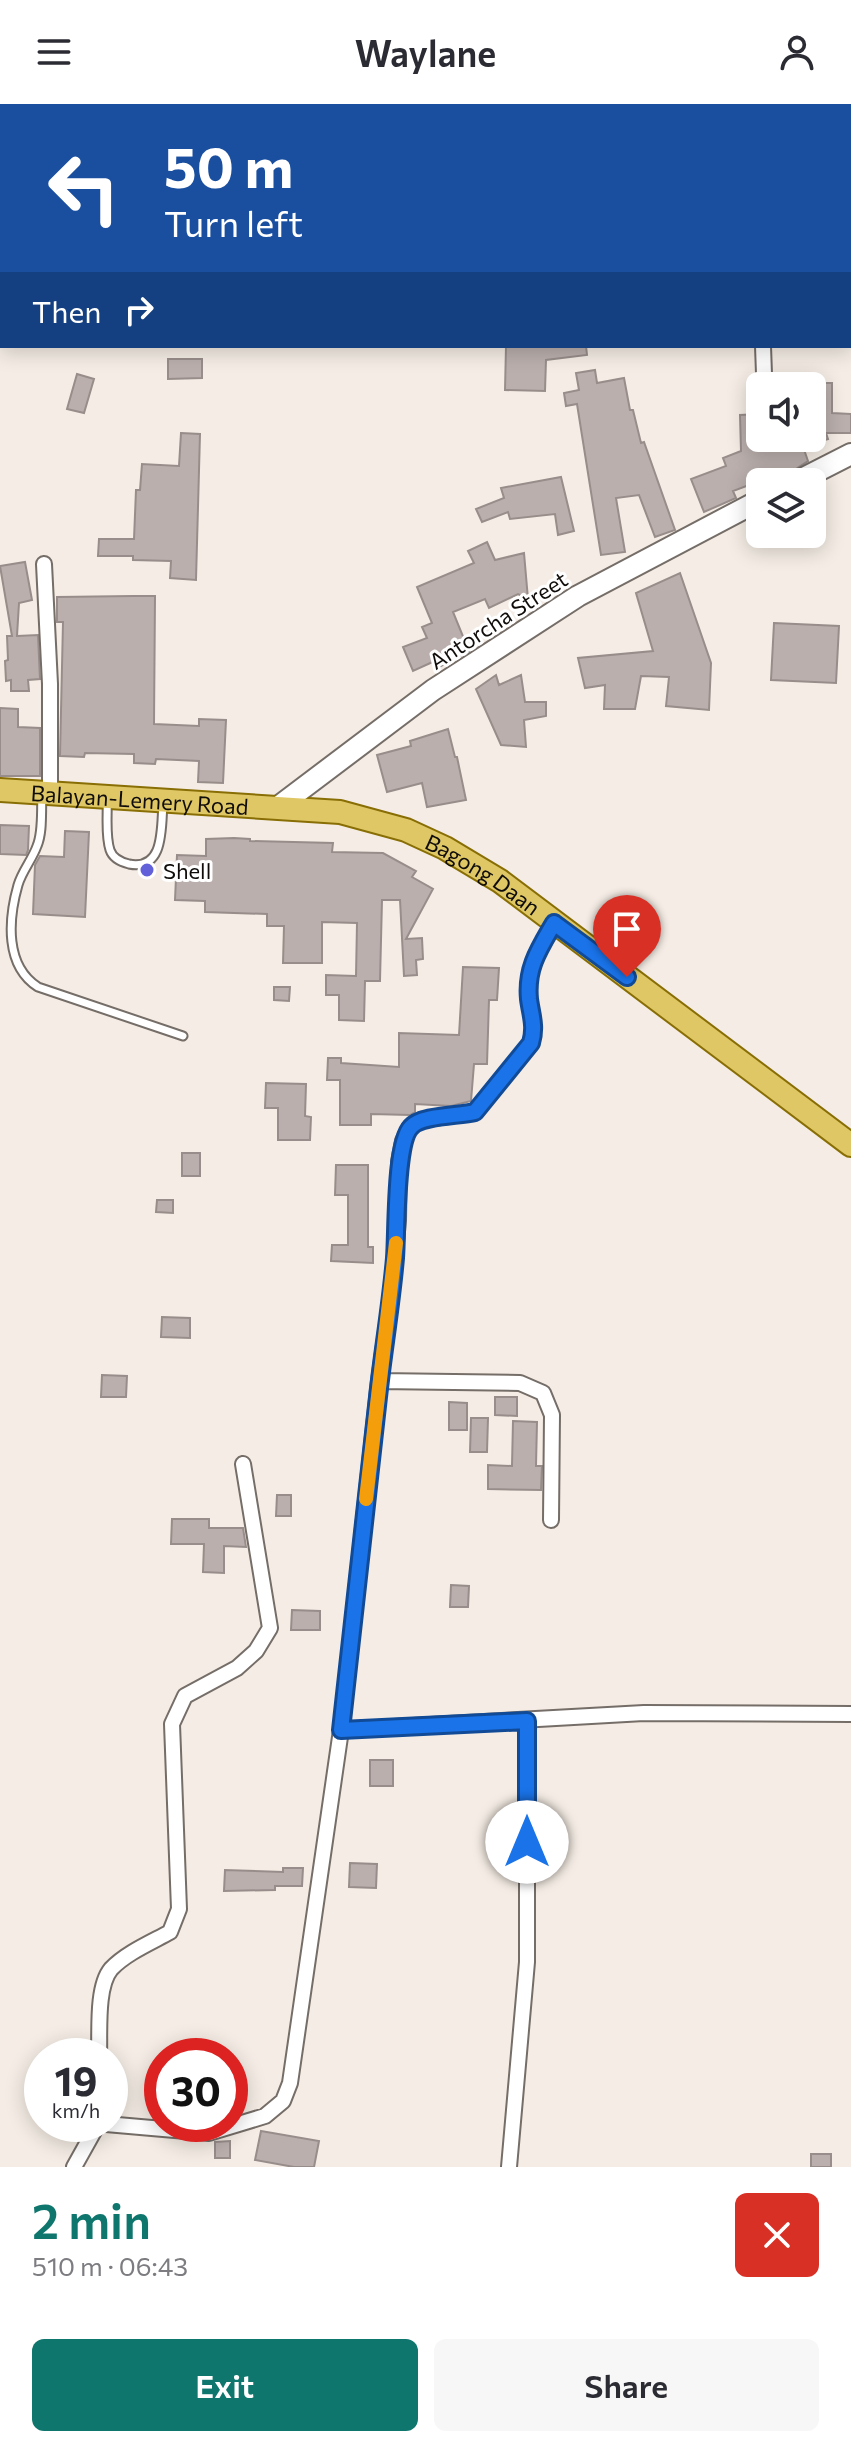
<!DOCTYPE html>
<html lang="en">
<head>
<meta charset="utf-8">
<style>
  body { margin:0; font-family:Commissioner,sans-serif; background:#f7f7f7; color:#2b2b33; height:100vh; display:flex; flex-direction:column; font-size:30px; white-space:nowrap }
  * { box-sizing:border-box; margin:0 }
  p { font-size:26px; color:#7c7c81 }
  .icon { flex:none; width:44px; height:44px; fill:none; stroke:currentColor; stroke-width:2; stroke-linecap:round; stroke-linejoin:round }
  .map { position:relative; height:2063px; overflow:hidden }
  .panel { display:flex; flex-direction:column; background:#fff; flex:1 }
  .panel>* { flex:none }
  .top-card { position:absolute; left:0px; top:0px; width:852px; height:244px; box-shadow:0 4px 20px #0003; background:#1a4fa0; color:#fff; overflow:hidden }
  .fabs { position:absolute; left:746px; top:268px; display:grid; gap:16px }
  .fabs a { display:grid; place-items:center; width:80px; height:80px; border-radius:12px; background:#fff; box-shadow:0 4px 20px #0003; font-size:40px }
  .speed { position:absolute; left:24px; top:1934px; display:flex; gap:16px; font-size:40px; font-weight:700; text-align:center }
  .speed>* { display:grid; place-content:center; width:104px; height:104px; border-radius:50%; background:#fff; box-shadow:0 4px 20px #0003; line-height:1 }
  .speed small { font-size:20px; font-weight:400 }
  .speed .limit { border:12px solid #d22; background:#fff; color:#111 }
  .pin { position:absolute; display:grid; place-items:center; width:68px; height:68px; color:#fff; margin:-82px -34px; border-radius:50% 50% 50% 0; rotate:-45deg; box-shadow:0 0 8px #0007 }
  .pin .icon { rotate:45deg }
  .me { position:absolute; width:88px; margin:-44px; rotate:0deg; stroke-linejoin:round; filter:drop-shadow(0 0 6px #0008) }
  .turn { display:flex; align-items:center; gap:28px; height:168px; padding:0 32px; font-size:36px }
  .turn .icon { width:104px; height:104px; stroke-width:2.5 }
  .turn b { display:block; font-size:56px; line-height:68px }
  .then { display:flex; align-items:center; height:76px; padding:0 32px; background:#0003; gap:16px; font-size:30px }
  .round { display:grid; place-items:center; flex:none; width:84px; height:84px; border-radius:12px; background:#f7f7f7 }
  .overview { display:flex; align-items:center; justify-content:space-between; height:136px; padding:0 32px }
  h1 { font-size:48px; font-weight:600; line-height:60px; color:#0f766e }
  .cta { display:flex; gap:16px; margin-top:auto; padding:16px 32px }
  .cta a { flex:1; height:92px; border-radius:12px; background:#0f766e; color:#fff; font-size:32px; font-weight:600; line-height:92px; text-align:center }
  .cta a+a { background:#f7f7f7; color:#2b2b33 }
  header { display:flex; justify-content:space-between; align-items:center; height:104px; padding:0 32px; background:#fff; font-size:36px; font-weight:600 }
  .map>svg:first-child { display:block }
  .building { fill:#baafac; stroke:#988d8a; stroke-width:2 }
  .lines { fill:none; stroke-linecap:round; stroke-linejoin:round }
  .service-casing { stroke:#756d67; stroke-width:11 }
  .minor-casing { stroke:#756d67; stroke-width:18 }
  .secondary-casing { stroke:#756d67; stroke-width:24 }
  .primary-casing { stroke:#886e04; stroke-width:26 }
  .service { stroke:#fff; stroke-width:7 }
  .minor { stroke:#fff; stroke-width:14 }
  .secondary { stroke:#fff; stroke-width:20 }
  .primary { stroke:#dfc766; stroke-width:22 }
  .route-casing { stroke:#114b97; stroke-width:20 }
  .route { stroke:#1a73e8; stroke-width:14 }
  .slow { stroke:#f59e0b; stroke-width:14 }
  .poi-dot { fill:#6261da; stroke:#fff; stroke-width:3 }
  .labels { text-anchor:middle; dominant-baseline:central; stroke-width:6; stroke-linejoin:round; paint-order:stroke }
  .street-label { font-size:22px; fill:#0f0c0a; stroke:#fff }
  .poi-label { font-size:22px; fill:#0f0c0a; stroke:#fff; text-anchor:start }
</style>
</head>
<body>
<header><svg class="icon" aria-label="menu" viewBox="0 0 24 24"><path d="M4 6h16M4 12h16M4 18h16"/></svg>Waylane<svg class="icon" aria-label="person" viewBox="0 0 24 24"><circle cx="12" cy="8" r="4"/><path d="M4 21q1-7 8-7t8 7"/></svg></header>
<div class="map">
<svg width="851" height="2063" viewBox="0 0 851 2063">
  <rect width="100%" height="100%" fill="#f5ede5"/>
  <path class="building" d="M506,242h80l1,9 -41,5 -1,31 -40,-1z
    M168,255h34v19l-34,1z
    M595,266l2,13 27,-5 6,32h3l8,33 3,-1 31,88 -20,7 -16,-42 -23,3 9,54 -24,3 -24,-151 -11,2 -2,-13 15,-3 -3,-17z
    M77,270l17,5 -10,34 -17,-4z
    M812,279h20v30l19,1v19h-25l2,6 -16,5z
    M760,310v24h40l8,23 -23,15 -16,6h-12l-24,9 3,7 -32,14 -13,-33 35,-13 -3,-8 18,-7 -1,-36z
    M181,329l19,1 -4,146 -26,-2 1,-17 -38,-1v-4h-35l1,-17h35l2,-49h4l2,-26 37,2z
    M561,373l13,54 -16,4 -3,-21 -45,5 -2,-7 -26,10 -6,-13 28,-11 -3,-10z
    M487,438l8,18 29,-7 4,46 -10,-5 -29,14 -4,-9 -32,13 16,39 -30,16 -2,-7 -24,11 -10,-24 24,-9 -5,-11 10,-4 -15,-36 57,-24 -6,-12z
    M25,458l7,38 -13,3 -2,33 21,-1 2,44 -12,1 1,11h-18v-11l-5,1 -1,-20 3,-1 -1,-24h5l-12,-70z
    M680,469l31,90 -2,47 -43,-4 3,-29 -28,-1 -6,33h-31l1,-24 -20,3 -7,-30 75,-7 -17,-58z
    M133,492h22l-1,128 45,2v-7l27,1 -3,63 -25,-1 1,-21 -43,-2 -1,5 -21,-1v-9l-49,-1 -1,4 -24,-1 3,-134h-6v-25z
    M774,519l65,3 -3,57 -65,-3z
    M496,571l3,10 22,-10 4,27h21v14l-22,4 2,27 -25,-2 -25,-56z
    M0,604l18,1v18l22,1v48h-40z
    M448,625l7,28h2l9,43 -39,7 -5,-24 -35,9 -10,-37 34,-9 -1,-5z
    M0,721l29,1 -1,24 -2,5 -26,-1z
    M65,727l24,1 -4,85 -52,-3 2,-49 5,-9 24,1z
    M234,734l16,1v2l83,2 -1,9 51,1 33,18 -4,6 21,12 -27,50 16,-1 1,21 -7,1 1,15 -13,1 -4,-76h-18l-2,81h-15l-1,40 -25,-1v-25h-13v-20l30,1 1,-53 -35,-1v41h-39l1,-37h-17v-12l-62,-2v-11l-30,-1 2,-45 29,1v-17z
    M463,863l36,1 -2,32h-8l-2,64h-13l-3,37 -20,5 -36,-2v8l-5,3 -39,-1v11h-31v-45h-13l1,-22h13v5l58,4v-34l60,2z
    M274,883h16l-1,14 -15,-1z
    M266,979l40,1 -1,32 6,1 -1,23h-32v-32h-13z
    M182,1049h18v23h-18z
    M336,1061h32v82h5v16l-42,-2 1,-16h16v-50h-13z
    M157,1096h16v13l-17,-1z
    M162,1213l28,1v20l-29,-1z
    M102,1271l25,1 -1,21h-25z
    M495,1293h22v19l-22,-1z
    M449,1298l18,1v27h-18z
    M471,1314h17l-1,34h-17z
    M513,1317l24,1 -1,44h6l-1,24 -53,-1v-24l24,1z
    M277,1391h14v21h-15z
    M172,1415h37v9h34l3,19 -22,-1v27l-21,-1 1,-28h-33z
    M451,1481l18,1 -1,21h-18z
    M292,1506l28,1v19h-29z
    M370,1656h23v26h-23z
    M350,1759l27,1 -1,24 -27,-1z
    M283,1764h20l-1,18h-27v4l-51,1 1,-21 58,2z
    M261,2027l58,10 -5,26h-20l-39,-7z
    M230,2037v17h-15v-16z
    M811,2050h20v13h-20z"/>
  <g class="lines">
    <g class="service-casing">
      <path id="service" d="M42,692c-1,16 1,36 -5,50 -5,14 -15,25 -19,39 -10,35 -13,81 20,102l145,49
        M107,695c1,15 -2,36 3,51 3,9 11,12 19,14 36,7 32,-37 34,-61"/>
    </g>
    <g class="minor-casing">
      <path id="minor" d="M758,0v2
        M763,242l1,28
        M44,460l6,120v111
        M379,1277l141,2 23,10 9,22 -1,105
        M341,1626l303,-17 207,1
        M99,1952c1,-23 -3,-69 12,-87 15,-16 41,-27 59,-37l9,-23 -7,-185 13,-28 52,-28 19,-17 14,-23 -27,-164
        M106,2020l103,9 56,-17 18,-15 7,-18 51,-353 38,-349 13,-93 6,-68 1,-58 4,-21 7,-14 11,-7 54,-8 56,-69c5,-17 0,-28 -2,-44 -3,-31 10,-50 25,-76
        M74,2063l24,-43
        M509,2063l18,-205v-241"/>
    </g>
    <g class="secondary-casing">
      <path id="secondary" d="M796,378l55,-28
        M278,703l155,-117 145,-94 182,-96"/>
    </g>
    <g class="primary-casing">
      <g id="primary">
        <path id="s1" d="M0,686l340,22 66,18 39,18 55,33 351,264"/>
      </g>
    </g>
    <use href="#service" class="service"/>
    <use href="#minor" class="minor"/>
    <use href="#secondary" class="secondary"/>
    <use href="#primary" class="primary"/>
  </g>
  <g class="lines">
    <g class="route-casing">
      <path id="route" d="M527,1738v-121l-186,9c12,-111 24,-222 37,-333 5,-46 13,-92 17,-139 2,-26 0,-115 16,-131 10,-12 48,-11 64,-15l56,-69c5,-17 0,-28 -2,-44 -3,-31 10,-50 25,-76l73,54"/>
    </g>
    <use href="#route" class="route"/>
    <path class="slow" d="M366,1395l30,-256"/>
  </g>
  <circle class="poi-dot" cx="147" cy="766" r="8"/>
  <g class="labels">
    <g class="street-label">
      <text transform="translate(498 516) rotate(-33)">Antorcha Street</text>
      <text stroke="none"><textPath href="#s1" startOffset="140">Balayan-Lemery Road</textPath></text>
      <text stroke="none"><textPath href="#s1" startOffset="498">Bagong Daan</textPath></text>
    </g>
    <g class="poi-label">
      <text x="163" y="766">Shell</text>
    </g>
  </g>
</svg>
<div class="fabs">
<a><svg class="icon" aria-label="sound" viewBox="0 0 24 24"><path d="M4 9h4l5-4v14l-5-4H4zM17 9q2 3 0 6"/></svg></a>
<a><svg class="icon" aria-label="layers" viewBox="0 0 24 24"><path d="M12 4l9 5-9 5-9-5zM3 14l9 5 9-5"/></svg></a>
</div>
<div class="speed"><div>19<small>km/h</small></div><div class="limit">30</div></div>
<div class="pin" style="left:627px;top:873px;background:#d93025"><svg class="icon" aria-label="arrive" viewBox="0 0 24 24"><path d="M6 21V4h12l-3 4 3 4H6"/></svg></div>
<svg class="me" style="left:527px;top:1738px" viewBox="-20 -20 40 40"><circle r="19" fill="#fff"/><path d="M0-13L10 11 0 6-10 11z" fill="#1a73e8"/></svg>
<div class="top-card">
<div class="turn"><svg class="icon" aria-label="left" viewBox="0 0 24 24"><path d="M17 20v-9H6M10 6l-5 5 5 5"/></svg><div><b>50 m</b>Turn left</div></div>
<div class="then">Then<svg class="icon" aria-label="right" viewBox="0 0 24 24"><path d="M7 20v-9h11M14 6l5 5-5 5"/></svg></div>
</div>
</div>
<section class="panel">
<div class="overview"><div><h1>2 min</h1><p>510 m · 06:43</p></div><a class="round" style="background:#d93025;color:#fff"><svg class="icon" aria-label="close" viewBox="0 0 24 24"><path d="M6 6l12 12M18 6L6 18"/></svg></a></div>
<div class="cta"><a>Exit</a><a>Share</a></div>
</section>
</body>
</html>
